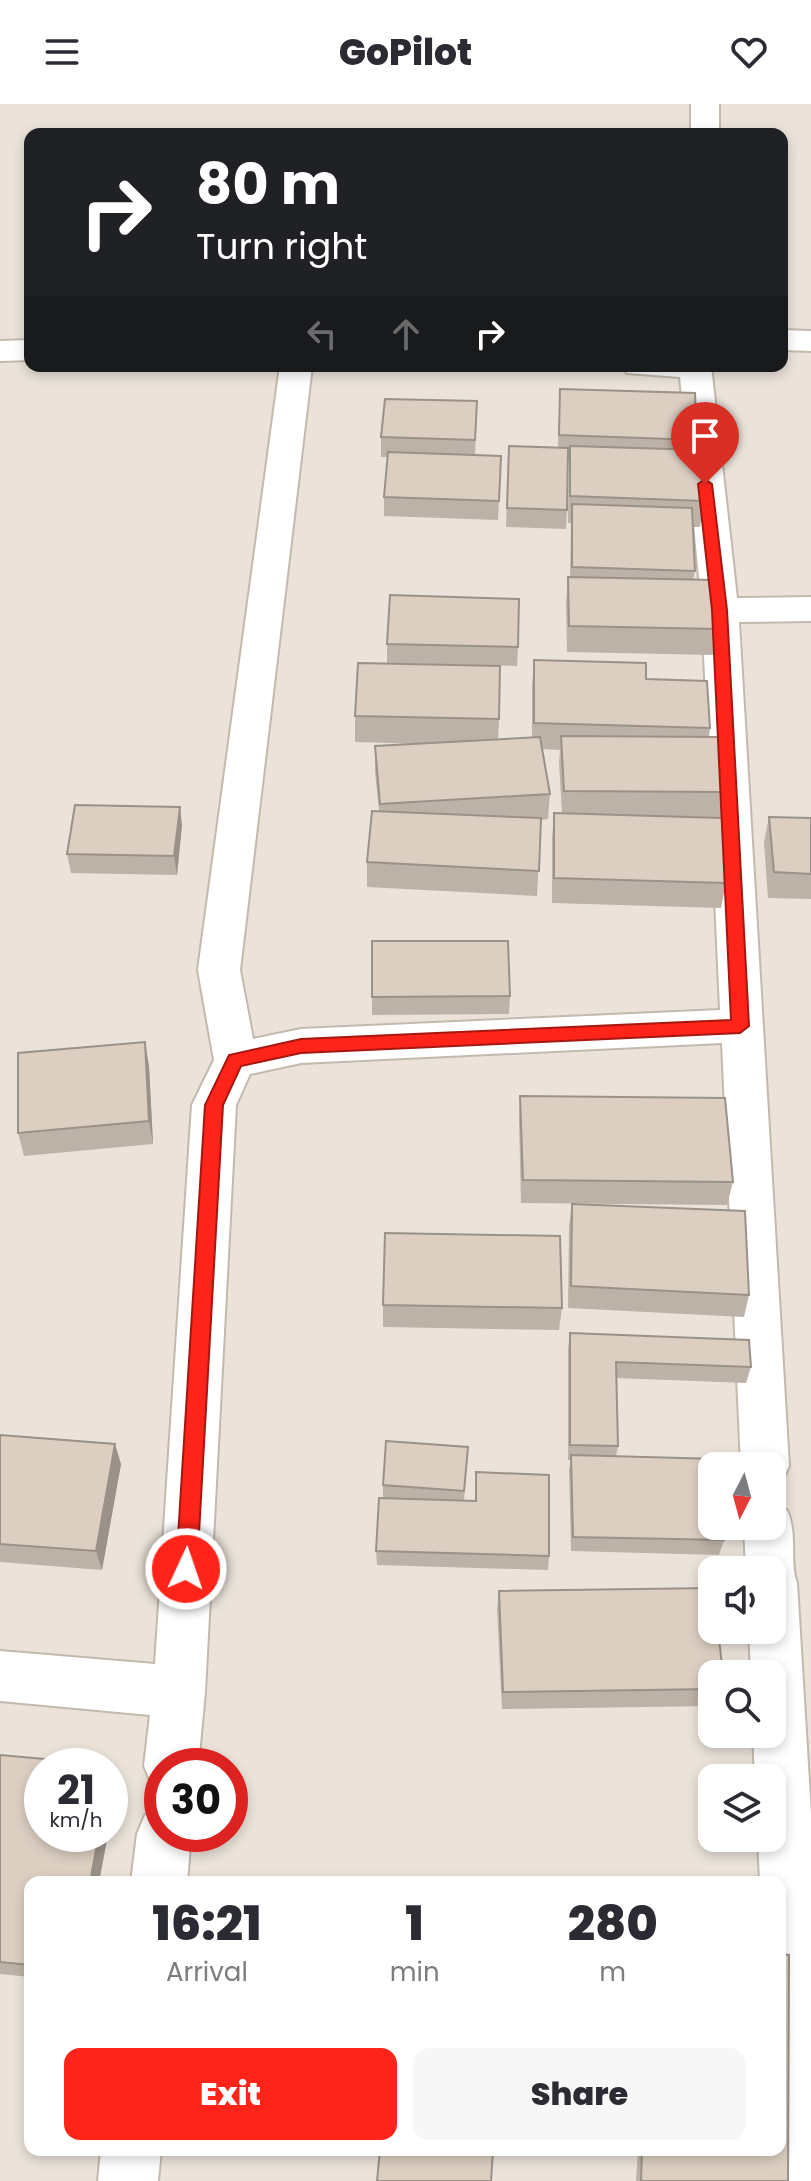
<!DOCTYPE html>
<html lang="en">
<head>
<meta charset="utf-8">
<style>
  body { margin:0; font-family:Poppins,sans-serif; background:#f7f7f7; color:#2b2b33; height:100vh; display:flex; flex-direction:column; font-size:30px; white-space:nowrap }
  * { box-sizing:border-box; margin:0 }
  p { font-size:26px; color:#7c7c81 }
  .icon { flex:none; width:44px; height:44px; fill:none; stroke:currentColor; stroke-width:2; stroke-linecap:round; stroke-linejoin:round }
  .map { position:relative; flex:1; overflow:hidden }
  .panel { position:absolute; left:24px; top:1772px; width:762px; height:280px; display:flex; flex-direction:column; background:#fff; border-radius:16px; box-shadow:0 4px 12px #0003 }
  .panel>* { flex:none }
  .guide { position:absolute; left:24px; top:24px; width:764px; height:244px; border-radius:16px; box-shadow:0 4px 12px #0003; background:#202124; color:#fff; overflow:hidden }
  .needle { width:52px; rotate:186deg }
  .fabs { position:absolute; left:698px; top:1348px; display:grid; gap:16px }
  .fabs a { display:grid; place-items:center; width:88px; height:88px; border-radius:16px; background:#fff; box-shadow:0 4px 12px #0003; font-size:40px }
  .speed { position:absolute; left:24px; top:1644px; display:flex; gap:16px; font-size:40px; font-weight:700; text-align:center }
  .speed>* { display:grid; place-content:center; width:104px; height:104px; border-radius:50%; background:#fff; box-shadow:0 4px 12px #0003; line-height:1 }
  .speed small { font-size:20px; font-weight:400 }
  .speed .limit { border:12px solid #d22; background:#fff; color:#111 }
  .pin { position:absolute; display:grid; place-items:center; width:68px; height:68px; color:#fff; margin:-82px -34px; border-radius:50% 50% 50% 0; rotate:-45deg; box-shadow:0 0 8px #0007 }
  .pin .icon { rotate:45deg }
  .me { position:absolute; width:88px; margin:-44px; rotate:3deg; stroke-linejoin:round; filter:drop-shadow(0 0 6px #0008) }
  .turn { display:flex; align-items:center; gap:28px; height:168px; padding:0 40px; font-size:36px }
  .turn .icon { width:104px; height:104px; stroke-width:2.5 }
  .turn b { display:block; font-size:56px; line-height:68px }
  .lanes { display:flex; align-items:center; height:76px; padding:0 40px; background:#0003; justify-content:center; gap:40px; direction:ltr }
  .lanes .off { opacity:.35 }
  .eta { display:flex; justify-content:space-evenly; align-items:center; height:136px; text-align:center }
  .eta b { font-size:48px; font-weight:800; line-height:56px }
  .primary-button { display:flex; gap:16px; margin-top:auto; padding:16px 40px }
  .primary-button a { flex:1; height:92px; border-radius:16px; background:#ff2419; color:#fff; font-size:32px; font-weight:800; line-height:92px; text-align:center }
  .primary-button a+a { background:#f7f7f7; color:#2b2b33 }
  header { display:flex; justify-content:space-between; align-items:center; height:104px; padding:0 40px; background:#fff; font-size:36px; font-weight:800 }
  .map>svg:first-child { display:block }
  .residential { fill:#ebe3d9; fill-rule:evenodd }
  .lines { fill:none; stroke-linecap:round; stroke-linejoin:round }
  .minor-casing { stroke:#c3b9ac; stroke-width:4 }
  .minor { fill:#fff; fill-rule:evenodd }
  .wall { fill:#bdb2a7 }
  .shaded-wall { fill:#9a9188 }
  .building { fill:#dccfc2; stroke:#9a9188; stroke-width:2 }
  .route { fill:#ff2419; stroke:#a61710; stroke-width:2 }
</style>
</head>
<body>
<header><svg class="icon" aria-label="menu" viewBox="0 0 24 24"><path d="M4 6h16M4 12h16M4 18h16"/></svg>GoPilot<svg class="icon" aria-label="heart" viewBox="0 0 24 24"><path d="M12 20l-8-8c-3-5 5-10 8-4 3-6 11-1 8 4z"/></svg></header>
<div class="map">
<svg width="811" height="2077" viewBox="0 0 811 2077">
  <rect width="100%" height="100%" fill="#f6f2eb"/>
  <path class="residential" d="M0,0h811v2077h-811zM30,30h752v232h-752zM712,1362h60v60h-60zM712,1466h60v60h-60zM712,1570h60v60h-60zM42,1662h68v68h-68zM162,1662h68v68h-68zM712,1674h60v60h-60zM30,1778h750v268h-750z"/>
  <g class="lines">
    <g class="minor-casing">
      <path id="minor" d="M691,0h28v30h-28z
        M782,226l29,1v20l-29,-1z
        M30,236v20l-30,1v-20z
        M280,262h32l-72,604 13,69 48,-10 419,-19 -18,-400 -22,-233 -53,-4 -5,-7h89l26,232 74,-1v24l-72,1 50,844 -7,16 -10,4v-20h-31l-19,-423 -421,20 -51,11 -14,31 -31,587 -7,74h-36v23l-10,-4 -8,-19 6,-51 -150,-14v-50l155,13 37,-559 22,-45 -16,-90z
        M772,1400l15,6c11,24 2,53 10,73l14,231v367h-38l-1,-31h8v-268h-20l-2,-44h14v-60h-17l-2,-44h19v-60h-21l-2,-44h23v-60h-26l-2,-44h28z
        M162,1704v26h29l-4,48h-56l6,-48 8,-19z
        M101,2046h60l-3,31h-60z"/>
    </g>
    <use href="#minor" class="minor"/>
  </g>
  <path class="wall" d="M560,285l137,51 -1,9 8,52 -4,26h-7l2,44 -2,9 26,49 -4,26 -148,-3 -1,-49 2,-26h2l1,-54h-3l1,-61h-1l-1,48 -1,19 -60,-2 3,-81 49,2z
    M477,297l-2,54 26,1 -3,64 -114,-4v-19l4,-40h-7v-20z
    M387,540l131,3 -1,19 -130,-3z
    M534,556l112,19 64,49 -1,9 17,55 -5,26 5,65 -5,25 -169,-5v-64l2,-26h8l-3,-51 1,-12 -18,-1 8,45 -2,25 -7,1 -4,76 -170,-9v-25l12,-51 -4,-39v-26l50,-2 -70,-2v-26l144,3 -1,21 34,-2v-52z
    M769,713l42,1v81l-43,-1 -4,-56z
    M182,721l-5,50 -106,-2 -4,-19z
    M372,837l138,55 -1,18 -137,1z
    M149,962l4,78 -129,12 -6,-23z
    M520,992l213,86 -6,23 -206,-2 -2,-83z
    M572,1100l177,91 -5,22 -176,-9 1,-82z
    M383,1201l179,3 -3,22 -176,-3z
    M570,1229l181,34 -5,16 -130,-5 2,68 -2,10 108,84 -5,15 -148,-4 -2,-81 2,-10h-3v-111z
    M0,1331l121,29 -19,106 -102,-8z
    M468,1343l-4,54h11l1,-29 73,84 -1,14 -171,-5 -1,-14 7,-53v-13z
    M499,1487l213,83v32l-210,3 -5,-100z
    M0,1651l117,26 -75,53h66l-9,48h-69v95l-30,-3z
    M638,2046h142l8,31h-152z"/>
  <path class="shaded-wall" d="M180,703l2,18 -5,50 -3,-19z
    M145,938l4,24 4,78 -4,-23z
    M115,1340l6,20 -19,106 -6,-19z
    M111,1661l6,16 -7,40v-49z
    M99,1730h9l-9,48h-9z"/>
  <path class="building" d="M560,285l135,4 2,47 -138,-5z
    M385,295l92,2 -2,39 -94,-3z
    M509,342l59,2 -1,62 -60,-2z
    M570,342l132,4 2,51 -134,-5z
    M388,348l113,4 -2,45 -115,-4z
    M572,400l120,4 3,63 -123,-4z
    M568,473l147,3 4,49 -150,-3z
    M390,491l129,4 -1,48 -131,-3z
    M534,556l112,3v16l61,2 3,47 -176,-5z
    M358,559l142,3 -1,53 -144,-3z
    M561,632l159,1 6,55 -162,-1z
    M540,633l10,57 -170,10 -5,-58z
    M75,701l105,2 -6,49 -107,-2z
    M372,707l169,7 -2,53 -172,-9z
    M554,709l168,5 4,65 -172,-5z
    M769,713l42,1v56l-37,-2z
    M372,837h136l2,55 -138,1z
    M145,938l4,79 -131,12v-80z
    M520,992l205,2 8,84 -210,-2z
    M572,1100l173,7 4,84 -178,-9z
    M385,1129l175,3 2,72 -179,-3z
    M570,1229l179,7 2,27 -135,-5 2,84 -48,-1z
    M0,1331l115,9 -19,107 -96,-7z
    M386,1337l82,6 -4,44 -81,-6z
    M571,1351l147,4 1,7h-7v60h11l1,14 -151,-3z
    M476,1368l73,3v81l-173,-5 3,-53 97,3z
    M712,1484v42h6l5,44h-11v15l-209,3 -4,-101z
    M0,1651l111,10 -1,7v-6h-68v68h57l-9,48h-60v83l-30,-3z
    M780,1850l9,1 -1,226h-147l1,-31h138z
    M380,2046h113l-2,31h-114z"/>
  <path class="route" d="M705,375l7,5 15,126 22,416 -9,7 -439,20 -60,13 -18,39 -26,464 -3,7 -8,2 -7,-2 -3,-7 29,-464 24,-50 72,-16 430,-19 -19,-410 -14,-126z"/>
</svg>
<div class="fabs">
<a><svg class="needle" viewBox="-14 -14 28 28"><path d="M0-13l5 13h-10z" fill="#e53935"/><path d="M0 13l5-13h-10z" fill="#7c7c81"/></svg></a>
<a><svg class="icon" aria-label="sound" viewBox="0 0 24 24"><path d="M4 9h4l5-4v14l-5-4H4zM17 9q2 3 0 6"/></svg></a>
<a><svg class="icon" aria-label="search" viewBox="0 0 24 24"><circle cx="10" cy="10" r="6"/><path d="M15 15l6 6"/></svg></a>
<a><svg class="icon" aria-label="layers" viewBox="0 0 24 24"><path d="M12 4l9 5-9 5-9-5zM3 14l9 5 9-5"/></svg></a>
</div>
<div class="speed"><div>21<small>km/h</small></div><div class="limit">30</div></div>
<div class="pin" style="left:705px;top:380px;background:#d93025"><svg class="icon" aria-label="arrive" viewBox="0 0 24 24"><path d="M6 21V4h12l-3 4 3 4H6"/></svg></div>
<svg class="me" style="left:186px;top:1465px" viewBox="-20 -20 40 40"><circle r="17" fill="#ff2419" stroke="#fff" stroke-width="3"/><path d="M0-11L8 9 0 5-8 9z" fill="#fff"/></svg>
<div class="guide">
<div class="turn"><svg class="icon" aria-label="right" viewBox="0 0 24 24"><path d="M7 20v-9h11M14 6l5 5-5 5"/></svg><div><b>80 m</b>Turn right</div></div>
<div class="lanes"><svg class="icon off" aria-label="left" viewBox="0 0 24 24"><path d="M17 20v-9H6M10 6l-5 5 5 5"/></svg><svg class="icon off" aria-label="ahead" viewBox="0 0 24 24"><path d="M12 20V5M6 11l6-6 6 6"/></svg><svg class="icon" aria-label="right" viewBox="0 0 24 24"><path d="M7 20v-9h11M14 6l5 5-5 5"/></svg></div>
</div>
<section class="panel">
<div class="eta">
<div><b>16:21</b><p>Arrival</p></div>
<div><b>1</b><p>min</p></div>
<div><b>280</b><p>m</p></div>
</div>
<div class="primary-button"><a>Exit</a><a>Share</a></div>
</section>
</div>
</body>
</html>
